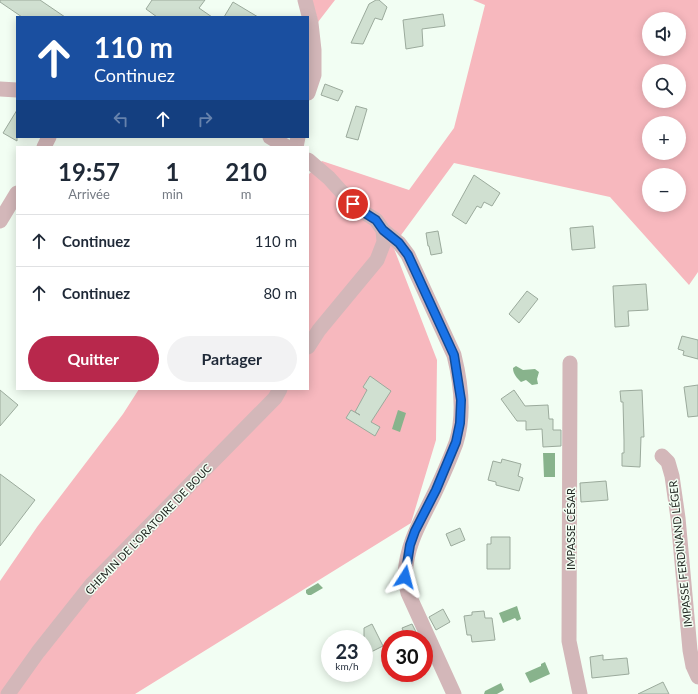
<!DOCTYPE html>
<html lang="fr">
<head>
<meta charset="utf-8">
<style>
  body { margin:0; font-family:Lato,sans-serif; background:#f2f2f3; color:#1f2937; height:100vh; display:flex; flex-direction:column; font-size:15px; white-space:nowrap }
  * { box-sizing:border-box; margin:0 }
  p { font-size:13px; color:#747a83 }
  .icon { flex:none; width:22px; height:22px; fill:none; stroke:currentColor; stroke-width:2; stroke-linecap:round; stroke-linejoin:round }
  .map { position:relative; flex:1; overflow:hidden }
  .sheet { position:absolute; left:16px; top:146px; width:293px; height:244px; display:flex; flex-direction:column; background:#fff; border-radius:0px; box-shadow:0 2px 10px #0003 }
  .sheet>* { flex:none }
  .guide { position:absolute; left:16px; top:16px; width:293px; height:122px; border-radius:0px; box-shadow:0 2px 10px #0003; background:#1a4fa0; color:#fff; overflow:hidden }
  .buttons { position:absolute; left:642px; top:12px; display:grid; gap:8px }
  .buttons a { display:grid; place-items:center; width:44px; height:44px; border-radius:50%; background:#fff; box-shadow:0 2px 10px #0003; font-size:20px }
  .speed { position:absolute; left:321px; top:630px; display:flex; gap:8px; font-size:20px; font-weight:700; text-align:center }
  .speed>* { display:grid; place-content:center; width:52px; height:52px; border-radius:50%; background:#fff; box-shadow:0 2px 10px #0003; line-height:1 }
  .speed small { font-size:10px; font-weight:400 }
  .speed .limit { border:6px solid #d22; background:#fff; color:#111 }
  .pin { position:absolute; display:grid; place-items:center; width:34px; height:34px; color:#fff; margin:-17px; border:2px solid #fff; border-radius:50%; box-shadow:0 1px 4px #0007 }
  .me { position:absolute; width:44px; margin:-22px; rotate:9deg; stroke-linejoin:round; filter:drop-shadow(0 0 3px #0008) }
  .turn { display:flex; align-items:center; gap:14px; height:84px; padding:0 12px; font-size:18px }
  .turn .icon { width:52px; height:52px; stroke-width:2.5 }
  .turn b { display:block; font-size:28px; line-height:34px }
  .lanes { display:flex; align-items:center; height:38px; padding:0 12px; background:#0003; justify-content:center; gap:20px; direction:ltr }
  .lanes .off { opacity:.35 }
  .eta { display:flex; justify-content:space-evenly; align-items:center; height:68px; text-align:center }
  .eta b { font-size:24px; font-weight:700; line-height:28px }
  .cta { display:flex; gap:8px; margin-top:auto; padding:8px 12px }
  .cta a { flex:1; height:46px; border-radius:24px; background:#b8284c; color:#fff; font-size:16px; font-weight:700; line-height:46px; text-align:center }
  .cta a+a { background:#f2f2f3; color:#1f2937 }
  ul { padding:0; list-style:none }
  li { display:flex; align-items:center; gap:12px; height:52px; padding:0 12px; border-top:1px solid #e0e1e3 }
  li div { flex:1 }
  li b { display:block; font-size:15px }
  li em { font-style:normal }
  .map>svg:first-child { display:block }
  .forest { fill:#f7b8be; fill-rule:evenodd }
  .water { fill:#88b38c }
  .building { fill:#d0e0d1; stroke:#9baa9c }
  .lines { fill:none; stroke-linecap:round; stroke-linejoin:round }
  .minor { stroke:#d3b7b9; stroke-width:15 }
  .route-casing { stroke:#114b97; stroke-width:10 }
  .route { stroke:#1a73e8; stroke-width:7 }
  .labels { text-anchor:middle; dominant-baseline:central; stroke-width:3; stroke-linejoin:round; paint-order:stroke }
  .street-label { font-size:11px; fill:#1c211c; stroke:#f2fef3 }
</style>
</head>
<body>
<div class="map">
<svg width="698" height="694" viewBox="0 0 698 694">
  <rect width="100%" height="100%" fill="#f2fef3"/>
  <path class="forest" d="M312,0h23l-17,22z
    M473,0h225v272l-9,13 -79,-88 -156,-34 -61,83 44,114 -1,80 -25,83 -276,171h-135v-113l37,-54 86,-113 16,-25h169v-214l14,-14 87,29 45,-62 31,-123zM649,19h30v30h-30zM649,71h30v30h-30zM649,123h30v30h-30zM649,175h30v30h-30z"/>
  <path class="water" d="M516,366l7,4 12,-1 4,3 -2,7 1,5 -6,1 -6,-5 -5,2c-4,-4 -8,-8 -8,-14z
    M398,410l8,3 -6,19 -8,-3z
    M543,453h12v24h-11z
    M318,583l5,5 -12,7h-3l-2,-2v-3z
    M517,606l4,13 -4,2 -2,-3 -12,5 -4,-10z
    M545,662l5,12 -20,9 -5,-10 16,-7v-2z
    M501,683l3,7 -7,4h-13l1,-3z"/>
  <path class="building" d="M0,0h40l25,17h-43l-22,-15z
    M152,0h53l-6,8 13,9h-55l-11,-8z
    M376,0h3l8,7 -5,13 -7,-2 -12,26 -12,-1 18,-39z
    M233,2l25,15h-34z
    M443,14l2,12 -23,3 1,17 -17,3 -3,-29z
    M325,84l18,7 -5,10 -17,-6z
    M356,106l11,3 -9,31 -12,-3z
    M17,110v31l-14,-8z
    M474,175l26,18 -8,13 -8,-4 -3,6 -4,-2 -11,18 -14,-9z
    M593,226l2,22 -23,2 -2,-22z
    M438,231l4,22 -11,2 -2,-9h-1l-2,-13z
    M646,284l2,26 -20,1 1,15 -14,1 -2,-41z
    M527,291l11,8 -19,24 -10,-9z
    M682,336l16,4v19l-15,-4 1,-4 -6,-2z
    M370,376l21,15 -20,31 9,5 -5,9 -29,-18 5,-8 9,5 -5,-3 12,-22 -4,-3z
    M698,385v31l-10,1 -4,-30z
    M0,390l18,15 -18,21z
    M514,390l11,16 23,-1 1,14h4v11h8v16l-18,1 -1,-18 -16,1v-9h-9l-16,-22z
    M642,390l2,47h-3l-1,30 -18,-1v-13h2v-13l-1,-38h-2l-1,-11z
    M502,459l19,5 -3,12 5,2 -4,13 -23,-6v-3l-8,-2 5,-19 8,2z
    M0,474l35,26 -35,46z
    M606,481l2,19 -27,2 -1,-19z
    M460,528l5,12 -14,6 -5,-12z
    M491,537h19v32h-23v-25h4z
    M443,609l7,13 -14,8 -7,-13z
    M484,611l1,7h7l3,22 -23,2 -1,-7h-4l-3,-19 8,-1v-3z
    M372,624l11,22 -12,6 -1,-2 -6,3v-25z
    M412,624l5,10 -10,5 -5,-11z
    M603,655v5l24,-2 2,16 -37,4 -2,-21z
    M663,682l6,12h-31z"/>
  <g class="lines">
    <path class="minor" d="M305,0l6,23 3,27v25l-6,18
      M0,89l17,1
      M270,137l17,10
      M44,147l5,-10
      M296,147l2,-10
      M308,160l21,18 18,20 13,12 16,10 7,10 1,12 -7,18 -58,70 -11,17
      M0,221l17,-28
      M383,230l16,13 9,12 46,100c7,28 11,60 2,88 -6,16 -13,32 -20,47 -14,30 -29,51 -31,85 0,6 2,13 3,18l46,101
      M570,363l-1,278 11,53
      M662,456l6,6 4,14 6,42 12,132 3,16 5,11
      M8,694l30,-42 54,-68 183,-186 5,-9"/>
  </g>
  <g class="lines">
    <g class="route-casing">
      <path id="route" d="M353,204l7,6 16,10 7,10 16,13 9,12 46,100 7,45 -1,23 -4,19 -20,48 -21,41 -5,14 -5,32"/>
    </g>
    <use href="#route" class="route"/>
  </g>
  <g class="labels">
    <g class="street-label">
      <text transform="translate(148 529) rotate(-46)">CHEMIN DE L'ORATOIRE DE BOUC</text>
      <text transform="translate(570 529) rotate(-90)">IMPASSE CÉSAR</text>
      <text transform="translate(680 554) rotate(-96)">IMPASSE FERDINAND LÉGER</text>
    </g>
  </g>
</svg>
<div class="buttons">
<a><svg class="icon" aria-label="sound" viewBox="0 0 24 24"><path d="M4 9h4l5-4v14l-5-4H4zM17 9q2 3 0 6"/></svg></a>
<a><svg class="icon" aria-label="search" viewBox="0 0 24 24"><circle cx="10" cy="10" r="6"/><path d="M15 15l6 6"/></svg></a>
<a>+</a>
<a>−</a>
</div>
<div class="speed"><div>23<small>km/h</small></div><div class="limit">30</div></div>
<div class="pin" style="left:353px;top:204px;background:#d93025"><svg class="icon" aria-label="arrive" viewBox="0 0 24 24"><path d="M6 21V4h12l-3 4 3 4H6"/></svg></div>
<svg class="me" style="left:405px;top:577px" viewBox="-20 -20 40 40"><path d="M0-17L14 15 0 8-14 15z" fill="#1a73e8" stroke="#fff" stroke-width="4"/></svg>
<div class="guide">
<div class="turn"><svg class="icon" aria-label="ahead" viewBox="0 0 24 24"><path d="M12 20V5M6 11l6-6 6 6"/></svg><div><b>110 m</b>Continuez</div></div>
<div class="lanes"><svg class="icon off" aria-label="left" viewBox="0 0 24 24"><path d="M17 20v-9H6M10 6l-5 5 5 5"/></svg><svg class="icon" aria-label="ahead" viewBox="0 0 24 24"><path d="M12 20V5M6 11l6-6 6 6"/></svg><svg class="icon off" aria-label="right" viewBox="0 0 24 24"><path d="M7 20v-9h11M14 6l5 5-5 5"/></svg></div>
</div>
<section class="sheet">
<div class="eta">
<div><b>19:57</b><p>Arrivée</p></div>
<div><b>1</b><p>min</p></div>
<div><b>210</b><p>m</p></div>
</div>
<ul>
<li><svg class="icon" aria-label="ahead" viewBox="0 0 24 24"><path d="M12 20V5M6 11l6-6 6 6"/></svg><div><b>Continuez</b></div><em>110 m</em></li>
<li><svg class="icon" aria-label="ahead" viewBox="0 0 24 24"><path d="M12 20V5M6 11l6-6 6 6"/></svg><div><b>Continuez</b></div><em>80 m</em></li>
</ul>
<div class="cta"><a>Quitter</a><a>Partager</a></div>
</section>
</div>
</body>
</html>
